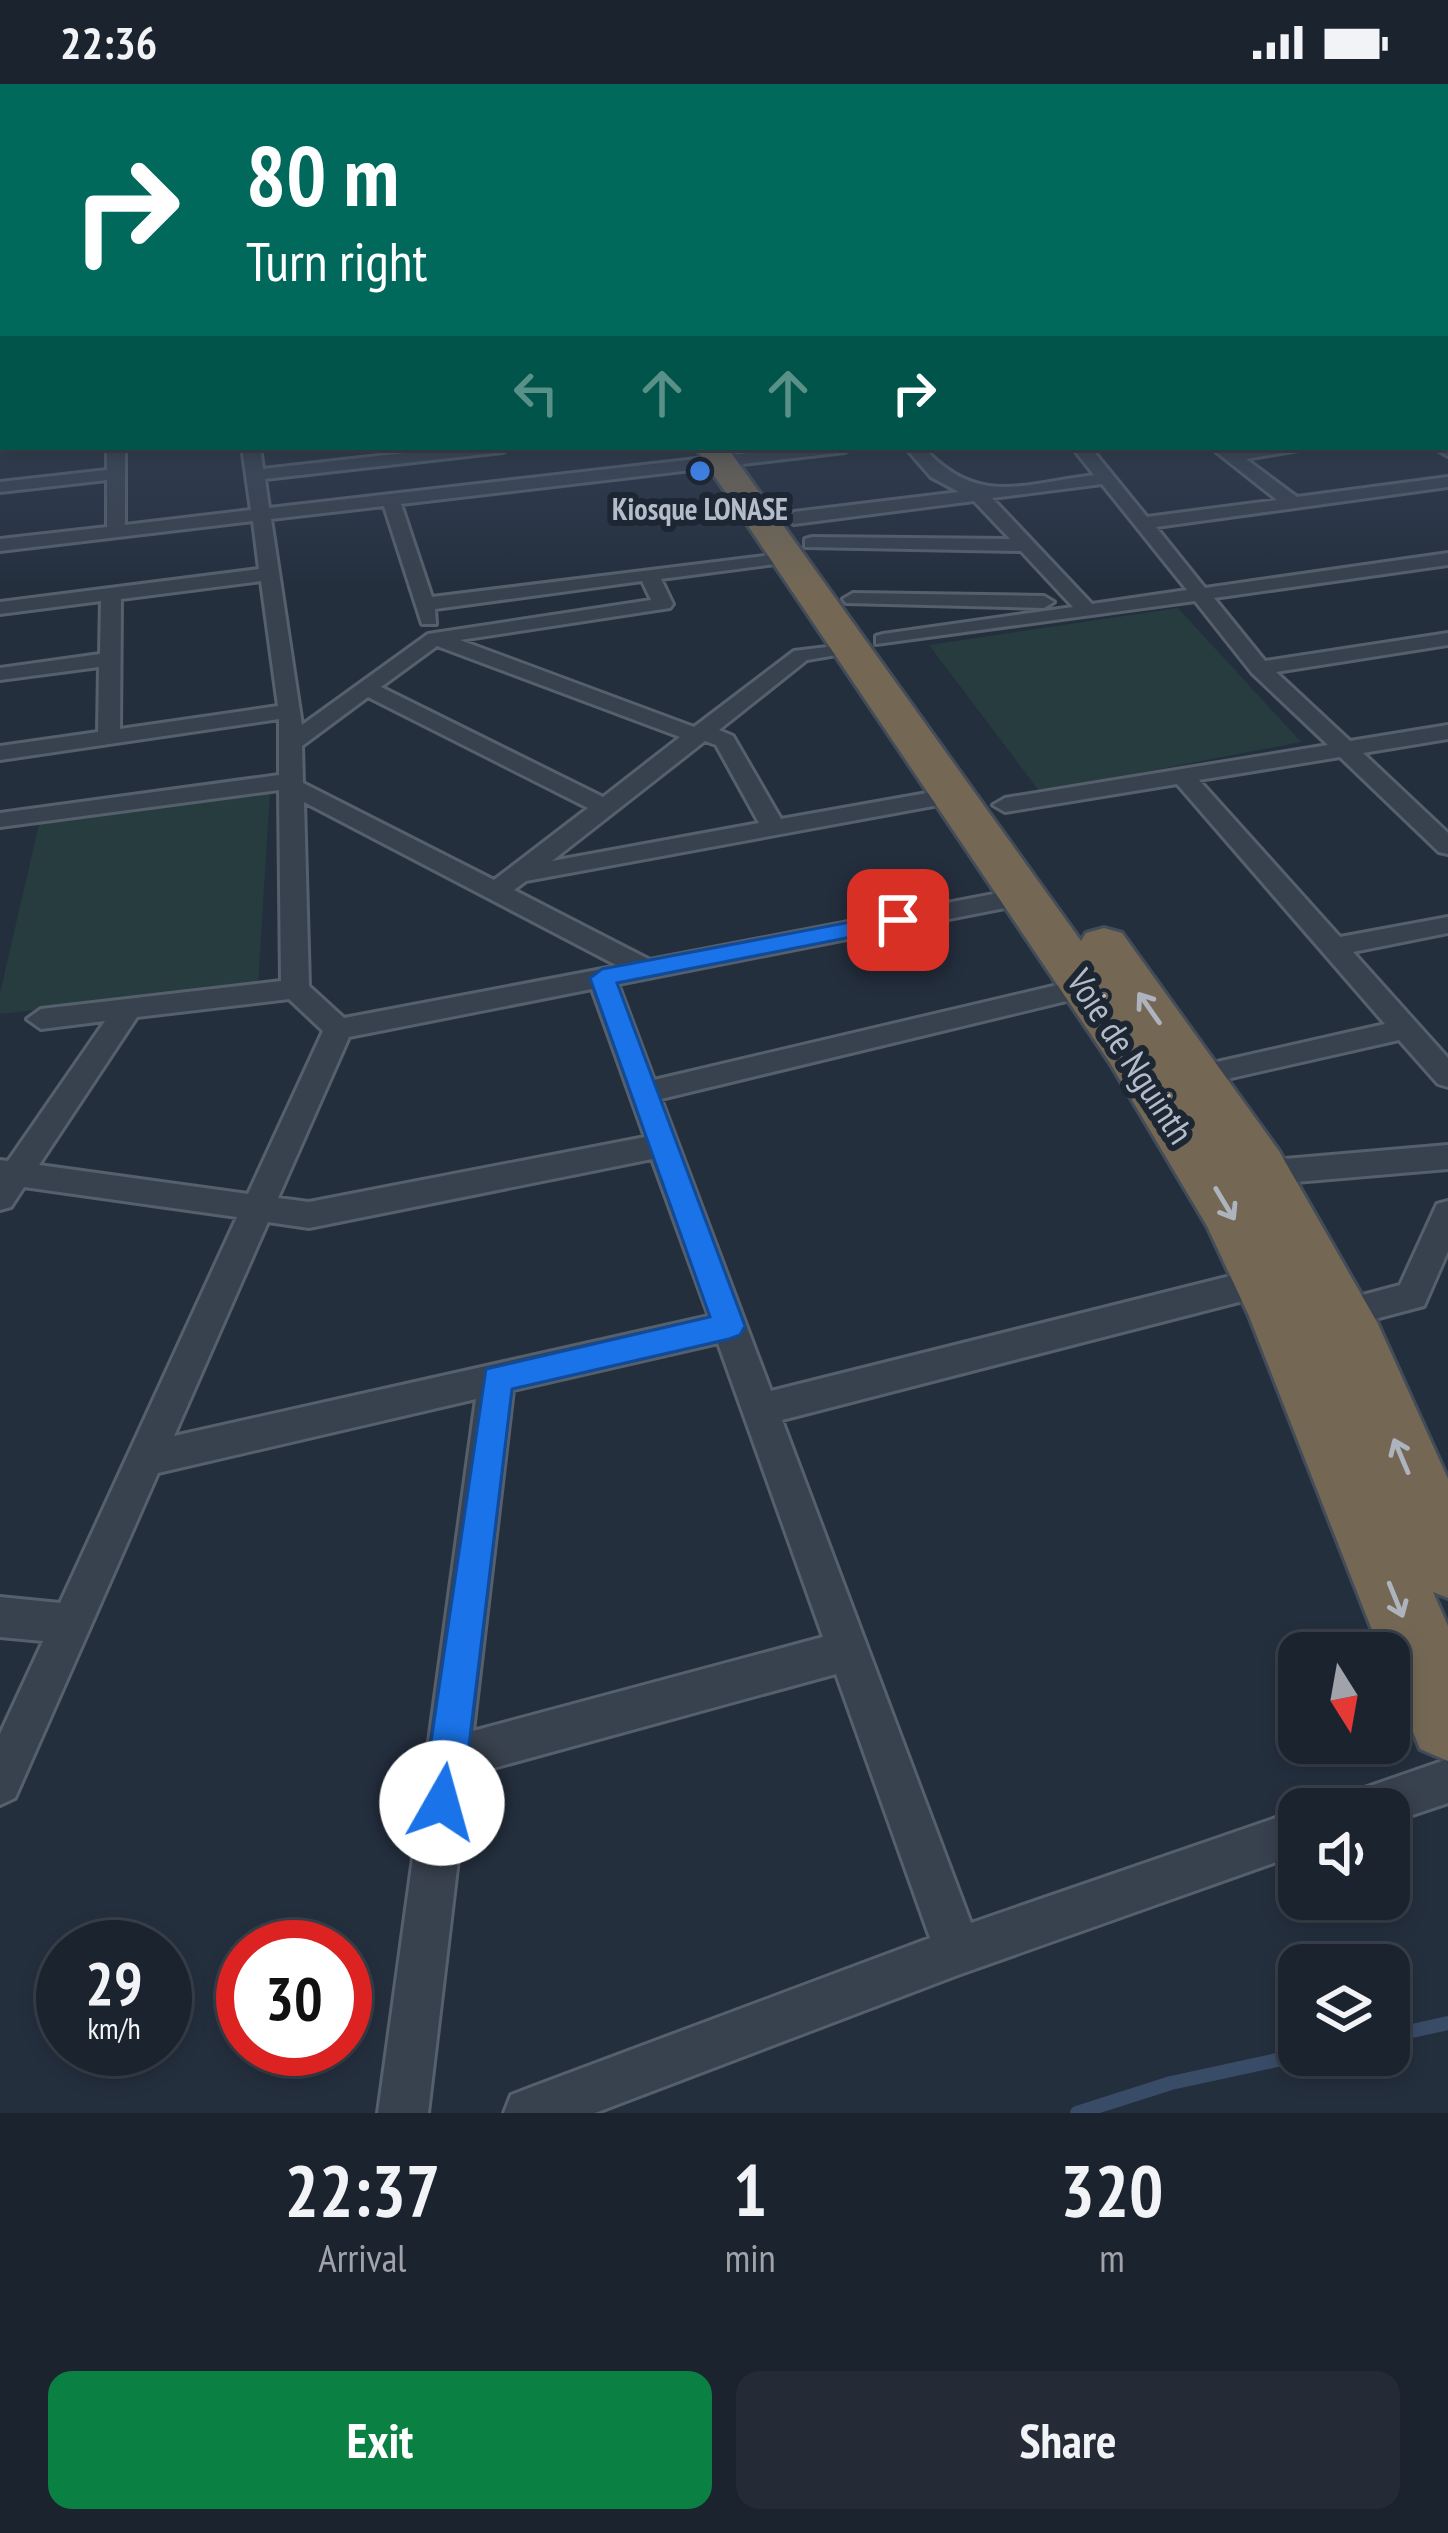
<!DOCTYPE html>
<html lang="en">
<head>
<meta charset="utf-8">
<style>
  body { margin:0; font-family:"PT Sans Narrow",sans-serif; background:#242b36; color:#f1f3f6; height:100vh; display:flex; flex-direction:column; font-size:45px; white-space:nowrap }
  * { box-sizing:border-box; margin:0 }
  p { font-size:39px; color:#a0a4aa }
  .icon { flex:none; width:66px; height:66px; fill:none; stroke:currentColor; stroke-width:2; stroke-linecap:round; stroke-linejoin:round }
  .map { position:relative; height:2029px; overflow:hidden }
  .details { display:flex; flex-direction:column; background:#1b232e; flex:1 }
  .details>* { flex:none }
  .banner { position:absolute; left:0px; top:0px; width:1449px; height:366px; box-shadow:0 6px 18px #0003,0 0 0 3px #39404a; background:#00695c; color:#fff; overflow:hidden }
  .needle { width:78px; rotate:169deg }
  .controls { position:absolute; left:1278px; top:1548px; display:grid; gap:24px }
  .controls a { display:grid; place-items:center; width:132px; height:132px; border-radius:24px; background:#1b232e; box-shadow:0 6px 18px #0003,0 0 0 3px #39404a; font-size:60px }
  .speed { position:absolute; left:36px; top:1836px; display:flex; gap:24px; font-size:60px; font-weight:700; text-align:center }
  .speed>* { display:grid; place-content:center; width:156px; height:156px; border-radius:50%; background:#1b232e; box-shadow:0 6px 18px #0003,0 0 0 3px #39404a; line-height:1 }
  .speed small { font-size:30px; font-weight:400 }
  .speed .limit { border:18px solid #d22; background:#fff; color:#111 }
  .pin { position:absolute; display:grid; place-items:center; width:102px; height:102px; color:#fff; margin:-51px; border-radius:24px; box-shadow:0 6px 18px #0006 }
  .me { position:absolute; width:132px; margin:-66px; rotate:7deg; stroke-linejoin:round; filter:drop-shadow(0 0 9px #0008) }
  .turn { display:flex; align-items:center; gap:42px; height:252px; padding:0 48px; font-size:54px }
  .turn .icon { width:156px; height:156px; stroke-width:2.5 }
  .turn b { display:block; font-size:84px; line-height:102px }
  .lanes { display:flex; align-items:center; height:114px; padding:0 48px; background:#0003; justify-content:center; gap:60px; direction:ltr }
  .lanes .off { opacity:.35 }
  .eta { display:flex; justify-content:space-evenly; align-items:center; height:204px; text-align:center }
  .eta b { font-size:72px; font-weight:800; line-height:84px }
  .primary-button { display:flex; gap:24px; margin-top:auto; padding:24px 48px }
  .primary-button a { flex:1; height:138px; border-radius:24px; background:#0b8043; color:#fff; font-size:48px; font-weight:800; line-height:138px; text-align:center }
  .primary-button a+a { background:#242b36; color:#f1f3f6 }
  .status { display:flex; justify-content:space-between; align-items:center; height:84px; padding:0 60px; background:#1b232e; direction:ltr }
  .status svg { height:33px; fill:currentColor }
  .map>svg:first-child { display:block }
  .green { fill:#263c3f }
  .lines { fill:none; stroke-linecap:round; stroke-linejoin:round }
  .stream { stroke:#394c67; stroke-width:14 }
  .street-casing { stroke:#565f6c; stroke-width:6 }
  .highway-casing { stroke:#434c59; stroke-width:6 }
  .street { fill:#38414e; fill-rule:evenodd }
  .highway { fill:#746855; fill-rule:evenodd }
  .oneway { stroke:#aeb4bd }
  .route { fill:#1a73e8; stroke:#114b97; stroke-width:3 }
  .shop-dot { fill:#3f7fe0; stroke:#1d2633; stroke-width:4.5 }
  .labels { text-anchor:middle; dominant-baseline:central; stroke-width:12; stroke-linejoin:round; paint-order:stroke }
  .far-poi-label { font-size:30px; font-weight:bold; fill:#b4bcc9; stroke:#1d2633 }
  .street-label { font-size:36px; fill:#b4bcc9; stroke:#1d2633 }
</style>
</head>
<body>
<div class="status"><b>22:36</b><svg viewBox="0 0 49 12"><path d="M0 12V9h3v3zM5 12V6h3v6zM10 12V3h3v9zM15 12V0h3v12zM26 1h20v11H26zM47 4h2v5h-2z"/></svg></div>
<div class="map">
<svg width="1448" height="2029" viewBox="0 0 1448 2029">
  <rect width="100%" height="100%" fill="#242f3e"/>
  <path class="green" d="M1178,524l123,134 -261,50 -111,-147z
    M270,706l-12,195 -258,29v-21l40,-173z"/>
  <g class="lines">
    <path class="stream" d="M1389,1952l59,-13
      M1077,2029l94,-30 129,-28"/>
    <g class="street-casing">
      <path id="street" d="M1446,230h2v8h-2z
        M0,235h3v8h-3z
        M1446,256h2v10h-2z
        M3,274v10l-3,1v-10z
        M1446,288h2v10h-2z
        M0,310h3v10h-3z
        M0,355l3,8 6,1 -9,1z
        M1447,359l1,13 -16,-9h14z
        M107,363h18v78l126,-15 -9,-63h18l3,22 195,-22h54l-9,5 -238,27 4,29 532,-61h53l-9,5 -444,52 31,93 365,-45v8l-7,2 -129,17 12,25 -3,4 -210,32 234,87 100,-76 66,-8v8l-53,9 -88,70 14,6 48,83 174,-31 12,7 -12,7 -429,79 -12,9 136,70 375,-72 9,2 4,6 -13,8 -407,80 36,96 433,-102 10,2 4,7 -14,9 -426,103 110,292 495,-124 12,4 5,10 -5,10 -12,4 -484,125 189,503 328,-113v44l-341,121 -363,138h-91l7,-18 18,-7 401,-150 -94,-264 -368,101 -40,338h-50l98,-714 -318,74 -143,325 -15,7v-71l43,-93 -43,-4v-40l60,6 177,-386 -213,-30 -13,20 -11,3v-50l8,1 97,-140 -64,8 -14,-10 14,-10 240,-28 -2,-191 -279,37v-14l279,-38v-56l-279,41v-14l98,-14 1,-65 -99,13v-12l100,-14 1,-53 -101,13v-12l259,-33 -6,-48 -253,30v-12l107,-12v-47l-107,12v-10l107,-12zM384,422l38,118h14l-1,-15 207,-28 9,19 -223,34 -126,91 -31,-206zM261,497l17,125 -158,23 1,-130zM437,562l243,91 -77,60 -222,-110zM368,613l220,111 -94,72 -191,-97 -1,-37zM705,657l11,4 43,78 -207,38zM304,718l314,164 -274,52 -35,-32zM592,905l53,148 -336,65 -31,-4 71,-161zM289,915l34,32 -75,163 -209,-29 98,-148zM652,1075l57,157 -535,120 94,-214 41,6zM718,1259l105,294 -350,94 40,-341z
        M905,363h18c54,60 99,37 171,28l-22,-28h18l57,70 130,-17 -67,-53h106l-70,12 51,38 151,-20v10l-292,40 49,61 243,-35v12l-234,33 51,63 183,-28v12l-172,27 74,69 98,-16v14l-85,14 85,80v21l-9,-2 -99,-95 -141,23 141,157 108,-20v16l-95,19 95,106v29l-10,-3 -39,-44 -203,46 -10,-3 -5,-7 5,-7 199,-45 -208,-240 -172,28 -12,-7 12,-7 323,-53 -76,-72 -57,-72 -319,43v-8l7,-2 190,-27 -52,-56 -216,-4v-8l7,-2 198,2 -36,-38 -180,23 -9,-6 9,-6 165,-20 -28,-15zM1102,400l85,106 -95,14 -100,-106z
        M853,509l191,3 10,6 -10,6 -198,-5 -3,-4z
        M1448,1061v24l-187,16 -11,-4 -5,-8 5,-8 11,-4z
        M1448,1117v50l-24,55 -83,22 -12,-4 -5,-10 5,-10 71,-19 37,-81z
        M1448,1675v44l-59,20v-14h-45l6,-16z"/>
    </g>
    <g class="highway-casing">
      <path id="highway" d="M695,363h32l354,494 5,-8 18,-5 18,5 157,218 98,171 71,157v119l-15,-6 15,34v135l-28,-12 -31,-76v-20h-8l-132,-337 -42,-90 -97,-163z"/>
    </g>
    <use href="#street" class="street"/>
    <use href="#highway" class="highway"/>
  </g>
  <defs><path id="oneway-shaft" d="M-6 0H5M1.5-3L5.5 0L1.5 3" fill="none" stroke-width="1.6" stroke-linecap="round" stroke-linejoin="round" transform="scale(3)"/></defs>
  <g class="oneway">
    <use href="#oneway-shaft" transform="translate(1149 924) rotate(-125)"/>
    <use href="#oneway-shaft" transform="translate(1225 1120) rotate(59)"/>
    <use href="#oneway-shaft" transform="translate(1401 1372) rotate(-113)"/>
    <use href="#oneway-shaft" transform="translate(1396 1516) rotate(68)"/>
  </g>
  <linearGradient id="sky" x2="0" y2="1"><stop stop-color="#141a22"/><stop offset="0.43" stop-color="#3f4d63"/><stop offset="1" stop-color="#3f4d63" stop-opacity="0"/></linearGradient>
  <rect width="1448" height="501" fill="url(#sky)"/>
  <path class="route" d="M898,829l13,7 -4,6 -290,57 128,343 -5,9 -11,4 -217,50 -50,414 -6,14 -14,6 -14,-6 -6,-14 64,-434 224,-52 -120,-339 12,-9z"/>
  <circle class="shop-dot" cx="700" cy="387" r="12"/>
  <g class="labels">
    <g class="far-poi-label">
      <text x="700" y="424">Kiosque LONASE</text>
    </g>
    <g class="street-label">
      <text transform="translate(1131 972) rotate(57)">Voie de Nguinth</text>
    </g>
  </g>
</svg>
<div class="controls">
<a><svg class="needle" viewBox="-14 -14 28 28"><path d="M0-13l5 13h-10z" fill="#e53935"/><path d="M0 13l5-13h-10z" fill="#a0a4aa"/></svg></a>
<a><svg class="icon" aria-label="sound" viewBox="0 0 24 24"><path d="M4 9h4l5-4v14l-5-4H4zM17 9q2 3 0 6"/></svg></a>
<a><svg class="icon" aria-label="layers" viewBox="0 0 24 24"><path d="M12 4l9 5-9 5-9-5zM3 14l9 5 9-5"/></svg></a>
</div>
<div class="speed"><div>29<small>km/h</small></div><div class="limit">30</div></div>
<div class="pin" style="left:898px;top:836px;background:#d93025"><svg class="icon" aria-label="arrive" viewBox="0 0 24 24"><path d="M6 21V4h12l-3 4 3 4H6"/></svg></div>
<svg class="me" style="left:442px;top:1719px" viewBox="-20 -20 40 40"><circle r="19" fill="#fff"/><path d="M0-13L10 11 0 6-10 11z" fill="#1a73e8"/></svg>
<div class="banner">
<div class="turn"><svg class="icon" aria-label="right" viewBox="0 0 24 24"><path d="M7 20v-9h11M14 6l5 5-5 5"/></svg><div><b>80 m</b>Turn right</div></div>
<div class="lanes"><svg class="icon off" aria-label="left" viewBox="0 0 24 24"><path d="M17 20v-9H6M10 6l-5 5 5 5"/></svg><svg class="icon off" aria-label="ahead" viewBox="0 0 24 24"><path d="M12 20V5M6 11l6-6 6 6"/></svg><svg class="icon off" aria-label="ahead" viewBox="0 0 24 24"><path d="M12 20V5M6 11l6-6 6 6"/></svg><svg class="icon" aria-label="right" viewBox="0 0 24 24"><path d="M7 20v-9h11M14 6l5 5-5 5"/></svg></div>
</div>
</div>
<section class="details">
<div class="eta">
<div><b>22:37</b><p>Arrival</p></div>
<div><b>1</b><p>min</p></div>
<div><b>320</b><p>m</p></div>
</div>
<div class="primary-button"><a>Exit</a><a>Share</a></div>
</section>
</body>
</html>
